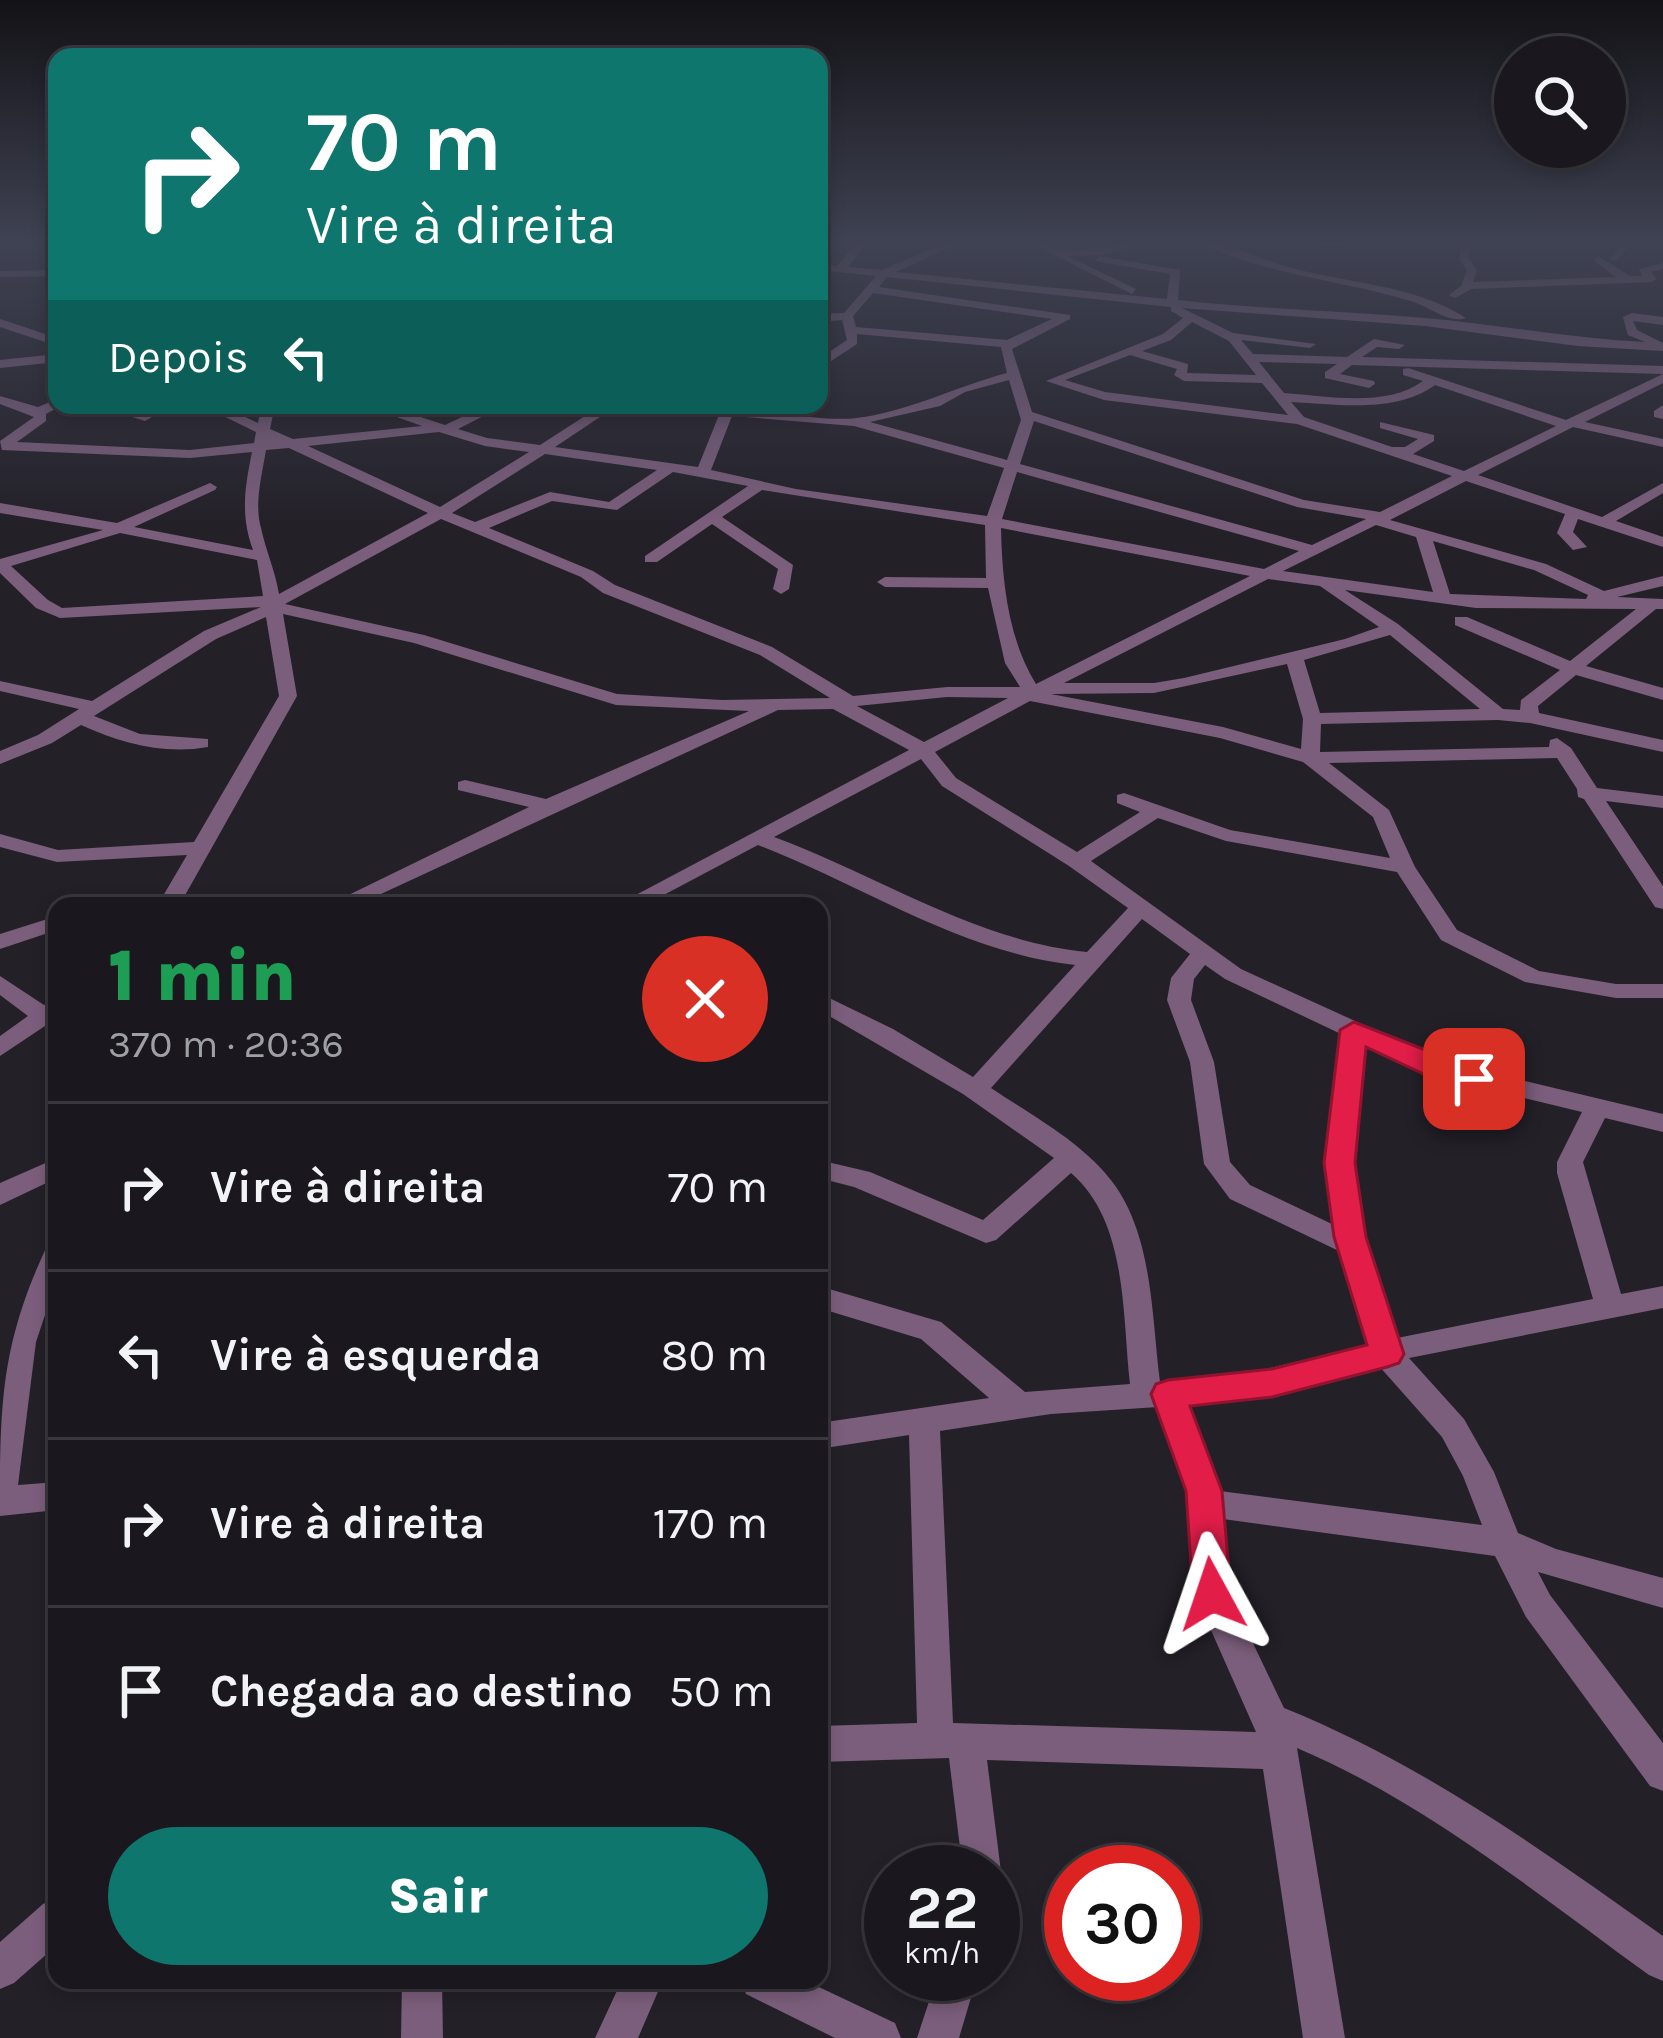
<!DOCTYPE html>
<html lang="pt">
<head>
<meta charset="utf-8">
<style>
  body { margin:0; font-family:Karla,sans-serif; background:#232127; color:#f1f3f6; height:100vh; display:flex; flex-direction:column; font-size:45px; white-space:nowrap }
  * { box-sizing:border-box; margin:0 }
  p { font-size:39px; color:#9fa0a4 }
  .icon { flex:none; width:66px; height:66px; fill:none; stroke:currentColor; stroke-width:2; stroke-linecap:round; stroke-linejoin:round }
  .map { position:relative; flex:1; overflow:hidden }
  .drawer { position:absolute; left:48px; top:897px; width:780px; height:1092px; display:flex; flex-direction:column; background:#1a181e; border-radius:24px; box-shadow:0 6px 18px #0003,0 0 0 3px #38373c }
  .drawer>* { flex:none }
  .banner { position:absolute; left:48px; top:48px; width:780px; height:366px; border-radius:24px; box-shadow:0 6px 18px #0003,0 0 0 3px #38373c; background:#0f766e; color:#fff; overflow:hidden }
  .buttons { position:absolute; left:1494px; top:36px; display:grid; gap:24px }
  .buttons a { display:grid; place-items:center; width:132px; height:132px; border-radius:50%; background:#1a181e; box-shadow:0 6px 18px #0003,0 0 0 3px #38373c; font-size:60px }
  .speed { position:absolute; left:864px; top:1845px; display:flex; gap:24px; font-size:60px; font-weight:700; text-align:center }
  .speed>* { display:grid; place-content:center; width:156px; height:156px; border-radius:50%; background:#1a181e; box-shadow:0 6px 18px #0003,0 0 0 3px #38373c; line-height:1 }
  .speed small { font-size:30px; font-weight:400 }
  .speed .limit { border:18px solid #d22; background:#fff; color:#111 }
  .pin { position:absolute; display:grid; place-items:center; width:102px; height:102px; color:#fff; margin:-51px; border-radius:24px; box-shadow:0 6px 18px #0006 }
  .me { position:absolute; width:132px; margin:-66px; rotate:355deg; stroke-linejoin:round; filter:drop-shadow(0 0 9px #0008) }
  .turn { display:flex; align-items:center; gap:42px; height:252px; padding:0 60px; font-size:54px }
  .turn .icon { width:156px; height:156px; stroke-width:2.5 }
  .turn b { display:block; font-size:84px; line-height:102px }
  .then { display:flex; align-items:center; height:114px; padding:0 60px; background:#0003; gap:24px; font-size:45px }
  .round { display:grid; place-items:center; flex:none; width:126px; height:126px; border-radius:63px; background:#232127 }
  .head { display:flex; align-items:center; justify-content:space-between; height:204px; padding:0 60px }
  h1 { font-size:72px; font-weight:800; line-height:90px; color:#1e9e55 }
  .primary-button { display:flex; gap:24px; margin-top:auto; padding:24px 60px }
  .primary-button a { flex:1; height:138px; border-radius:72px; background:#0f766e; color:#fff; font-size:48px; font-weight:800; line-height:138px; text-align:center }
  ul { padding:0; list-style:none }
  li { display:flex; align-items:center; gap:36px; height:168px; padding:0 60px; border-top:3px solid #38373c }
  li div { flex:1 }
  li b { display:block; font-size:45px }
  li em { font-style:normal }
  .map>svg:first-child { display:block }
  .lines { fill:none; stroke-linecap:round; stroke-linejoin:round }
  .minor { fill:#7b5e7b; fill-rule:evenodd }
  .route { fill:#e11d48; stroke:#92132f; stroke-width:3 }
</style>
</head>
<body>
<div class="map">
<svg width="1663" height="2038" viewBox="0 0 1663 2038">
  <rect width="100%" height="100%" fill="#232028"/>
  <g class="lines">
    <path class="minor" d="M48,240h9v5z
      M858,240h11l-21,27 34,3 70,-30h15l-71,32 271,27 3,-25 -75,-13 4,-5 81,14 -2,30c82,9 165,11 247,18 74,7 146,20 220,24l-17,-7 -5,-18 9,-4 31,4v8l-30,-4 4,9 26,13v8l-85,-5 -153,-20 -243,-18 51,25 83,11 -6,4 -69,-8 12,14 94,3 27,-18 31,6 -6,4 -22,-2 -15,10 301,9v8l-311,-9 -12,9 34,7 1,3 -6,4 -44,-10v-6l12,-8 -78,-2 25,31c44,3 102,15 139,-12l-20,-6v-6l5,-1 158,52 97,-46v9l-78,39 78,17v8l-90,-20 -95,48 124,42 61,-34v10l-47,28 47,16v10l-85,-28 -5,13 14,15 -14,3 -16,-17 8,-19 -99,-33 -76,39 156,44 58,27 59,-15v10l-46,11 46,2v10h-7l-70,57 77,22v12l-87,-25 -38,31 1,7 124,27v12l-133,-29 -32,-3 -177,4 -1,28 229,-5 1,-7 7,-2 14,10 26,40 66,8v12l-57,-7 57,85v23l-8,-2 -71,-108 -6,-2 -1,-8 -20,-31 -228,5 60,47 26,57 42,63 82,41 77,13h47v14h-47l-91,-16 -84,-42 -44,-68 -171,-31 -68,-23 -67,43 150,108 204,93 218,52v18l-58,-14 -22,44 38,132 42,-8v22l-254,50 55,61 30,53 24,61 38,16 107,29v30l-125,-36 12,23 113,148v48l-13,-5 -124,-169 -31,-61 -272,-37 6,74 55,115c139,56 258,142 379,228v45l-14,-6c-112,-81 -224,-173 -352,-227l48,290h-42l-40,-269 -276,-9 14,112 -8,15v-15h-30l-14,-114 -130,4v-36l98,-3 -8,-288 -90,14v-26l170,-25 -68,-59 -102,-31v-22l122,36 84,70 105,-8c-8,-69 -2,-162 -59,-211l-75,67 -10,3 -132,-56 -35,-9v-18l51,12 113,48 71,-62 -91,-64 -144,-84v-17l74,36 80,48 102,-112c-113,-12 -213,-80 -317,-120l-115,61h-28l294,-156 -76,-41 -55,1 -423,196h-29l203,-99 -71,-17v-8l7,-2 81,19 203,-88 -133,-6 -202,-62 -131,-29 14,82 -118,210h-63l11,-7 36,-3 24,-41 -130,7 -57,-15v-13l58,16 136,-8 85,-146 -13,-79 -50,22 -122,77 46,18 68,5v8c-44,8 -88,-4 -127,-22l-29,18 -52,21v-13l38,-16 41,-26 -79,-18v-10l92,20 112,-70 57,-24 -201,11 -24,-10 -36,-35v-14l103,-29 -103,-17v-10l117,20 93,-40 7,4 -2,3 -81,37 119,23c-13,-35 -8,-63 -1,-98l-62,6 -188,-8 -2,-9 34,-24 -34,-13v-8l38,11 19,-8v6h5l-16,9v7l-29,21 173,8 64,-7 2,-11 -55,-27h18l39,18 3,-18h14l-5,24 23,10 129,-13 -59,-21h21l61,20 42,-20h18l-47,24 29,9 53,7 62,-40h16l-63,42 143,20 21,-52 -72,-6 -7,-4h97l-2,3c32,3 92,14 121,10 52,-6 101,-32 151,-45l-6,-26 -144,-13v10l-38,25v-10l28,-19 -5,-20 -23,2v-8l25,-1 32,-37 -57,-6v-6l18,2zM887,277l284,30v4l12,7 -20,16 -117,47 58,19 193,24 155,52 -72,36 -76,-12 -272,-88 -20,-63 58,-30v-4l-191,-28zM873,293l179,26 -45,21 -151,-13 -3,-11zM1192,322l37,19 27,34 -69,-2 1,-9 -46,-13 29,-11zM1130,355l47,14 -3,6 10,6 78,2 26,32 -183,-23 -40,-12zM1009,380l12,40 -14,40 -137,-38 70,-16 25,-14zM1435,385l121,41 -92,45 -51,-17 21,-13v-6l-54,-13v6l38,11 -13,8h-13l-88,-30 -13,-15c47,2 104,12 144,-17zM732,416l122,10 150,42 -17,48 -191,-27 -85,-19zM1034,421l263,86 69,12 -54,26 -292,-81zM439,432l46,14 44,6 -89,55 -132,-61zM289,448l139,65 -149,81c-4,-24 -13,-43 -18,-66 -7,-25 1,-53 5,-78zM545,454l112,16 -48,32 -59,-10 -75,30 -23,-9zM673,472l75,14 -103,70v6h12l55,-38 66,45 -5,20 8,5 8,-5 4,-24 -71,-48 40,-27 223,35 1,53 -101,-1 -8,5 8,5 103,1 17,75 15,24h-73l-94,9 -81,-49 -157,-62 -22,-14 -104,-43 63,-27 65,9zM1017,472l282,79 -35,18 -262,-50zM441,519l140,58 22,16 157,62 70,43 -108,2 -105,-6 -193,-59 -139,-31zM1376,525l40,12 17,55 -150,-21zM1001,528l249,48 -214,108c-28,-45 -34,-104 -35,-156zM120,533l137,27 6,36 -201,12 -14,-8 -37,-34zM1433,541l101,29 54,25 -2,4 -136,-5zM1268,579l52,7 59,41 -34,12 -161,39 -30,5h-90zM1345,590l131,18 160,1 -66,52 -103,-44h-12v8l105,45 -39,30 -1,10 -17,-1 -105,-85zM1390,635l90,74 -160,4 -16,-53zM1287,664l16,55 -2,30 -78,-22 -172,-33 103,-1zM947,697l61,1 -84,44 -67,-36zM1030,701l190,37 83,24 70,55 17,41 -160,-28 -106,-37 -7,2v8l23,9 -63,40 -121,-74 -21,-26zM921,759l21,27 127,80 59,42 -41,44c-112,-11 -209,-77 -313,-115zM1142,919l48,35 -19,24 -4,22 23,62 14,102 26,35 111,53 28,92 -140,34 -69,4c-8,-62 -7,-135 -40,-189 -28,-46 -86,-76 -129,-105zM1205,965l20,14 116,55 -15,129 8,62 -84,-40 -20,-23 -16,-100 -23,-62 3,-21zM1365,1045l64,30 153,37 -25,50v11l36,126 -196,39 -33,-101 -12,-74zM1379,1366l63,71 21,39 19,49 -262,-34 -32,-86 41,-3zM1158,1407l30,84 7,103 61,138 -303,-9 -13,-292 111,-17z
      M1024,240l50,10 81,-10 -53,15 -35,1 69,33 -4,5z
      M1193,240c32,0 61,17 91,26 59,17 130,18 182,52 -16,6 -35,-10 -52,-16 -73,-23 -152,-27 -221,-62z
      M1256,240h77l32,5 -5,3z
      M1462,240h10l-3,19 8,11 -4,12 143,-5 -22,-16 4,-5 32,20h12l-3,-7 24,-6v6l-12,3 6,7 -6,3 -180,7 -16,9 -6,-3 12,-9 6,-16 -8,-11z
      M1624,240h11l-18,20h-8z
      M57,270v6l-57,1v-6z
      M0,319l57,19v8l-57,-19z
      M57,354v8l-57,6v-8z
      M94,405h22l36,12 -7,4z
      M1663,405v14l-9,-2v-6z
      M57,916v14l-57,19v-15z
      M0,976l44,29 13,-6v19l-57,38v-20l28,-20 -28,-21z
      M57,1158v20l-57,27v-22z
      M57,1242v37l-21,63 -18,143 39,-3v28l-57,6c0,-110 0,-170 47,-270z
      M57,1898v47l-43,38 -14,6v-47l43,-38z
      M938,1974h40l-19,64h-42z
      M402,1980h40l1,58h-42z
      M622,1980h41l-25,58h-43z
      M740,1980h64l91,43 6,15h-66l-89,-44z"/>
  </g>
  <linearGradient id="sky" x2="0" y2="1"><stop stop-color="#131216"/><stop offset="0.46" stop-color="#3f4253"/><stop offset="1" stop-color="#3f4253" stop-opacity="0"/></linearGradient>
  <rect width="1663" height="526" fill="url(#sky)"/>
  <path class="route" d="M1354,1022l130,51 4,6 -14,10 -46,-13 -62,-29 -11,116 11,74 38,117 -5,9 -12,4 -115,30 -82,9 32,85 9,103 -5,13 -14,5 -14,-5 -5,-13 -7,-103 -35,-97 5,-10 12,-4 104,-11 95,-24 -33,-108 -10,-74 16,-133z"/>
</svg>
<div class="buttons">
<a><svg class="icon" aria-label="search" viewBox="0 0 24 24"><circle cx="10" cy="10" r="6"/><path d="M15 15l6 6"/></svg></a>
</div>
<div class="speed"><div>22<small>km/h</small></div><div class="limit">30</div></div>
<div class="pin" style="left:1474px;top:1079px;background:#d93025"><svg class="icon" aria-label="arrive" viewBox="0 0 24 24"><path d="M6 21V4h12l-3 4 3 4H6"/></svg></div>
<svg class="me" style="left:1212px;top:1594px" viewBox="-20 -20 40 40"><path d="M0-17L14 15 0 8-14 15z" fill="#e11d48" stroke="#fff" stroke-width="4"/></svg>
<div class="banner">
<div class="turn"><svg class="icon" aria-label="right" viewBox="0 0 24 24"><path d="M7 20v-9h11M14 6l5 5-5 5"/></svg><div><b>70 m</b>Vire à direita</div></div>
<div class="then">Depois<svg class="icon" aria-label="left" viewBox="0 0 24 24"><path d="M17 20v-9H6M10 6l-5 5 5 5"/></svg></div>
</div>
<section class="drawer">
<div class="head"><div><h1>1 min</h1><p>370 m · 20:36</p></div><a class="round" style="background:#d93025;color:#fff"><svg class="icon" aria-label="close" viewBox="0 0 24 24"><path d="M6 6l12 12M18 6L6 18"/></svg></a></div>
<ul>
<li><svg class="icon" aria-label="right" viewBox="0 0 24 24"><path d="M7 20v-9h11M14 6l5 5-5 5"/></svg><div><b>Vire à direita</b></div><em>70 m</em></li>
<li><svg class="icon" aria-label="left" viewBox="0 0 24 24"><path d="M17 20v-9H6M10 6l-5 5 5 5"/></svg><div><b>Vire à esquerda</b></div><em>80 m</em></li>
<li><svg class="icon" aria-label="right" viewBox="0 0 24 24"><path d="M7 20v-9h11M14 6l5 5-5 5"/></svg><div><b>Vire à direita</b></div><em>170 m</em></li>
<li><svg class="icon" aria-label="arrive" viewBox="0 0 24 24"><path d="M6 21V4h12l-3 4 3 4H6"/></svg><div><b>Chegada ao destino</b></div><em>50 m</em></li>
</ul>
<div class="primary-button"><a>Sair</a></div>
</section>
</div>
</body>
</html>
